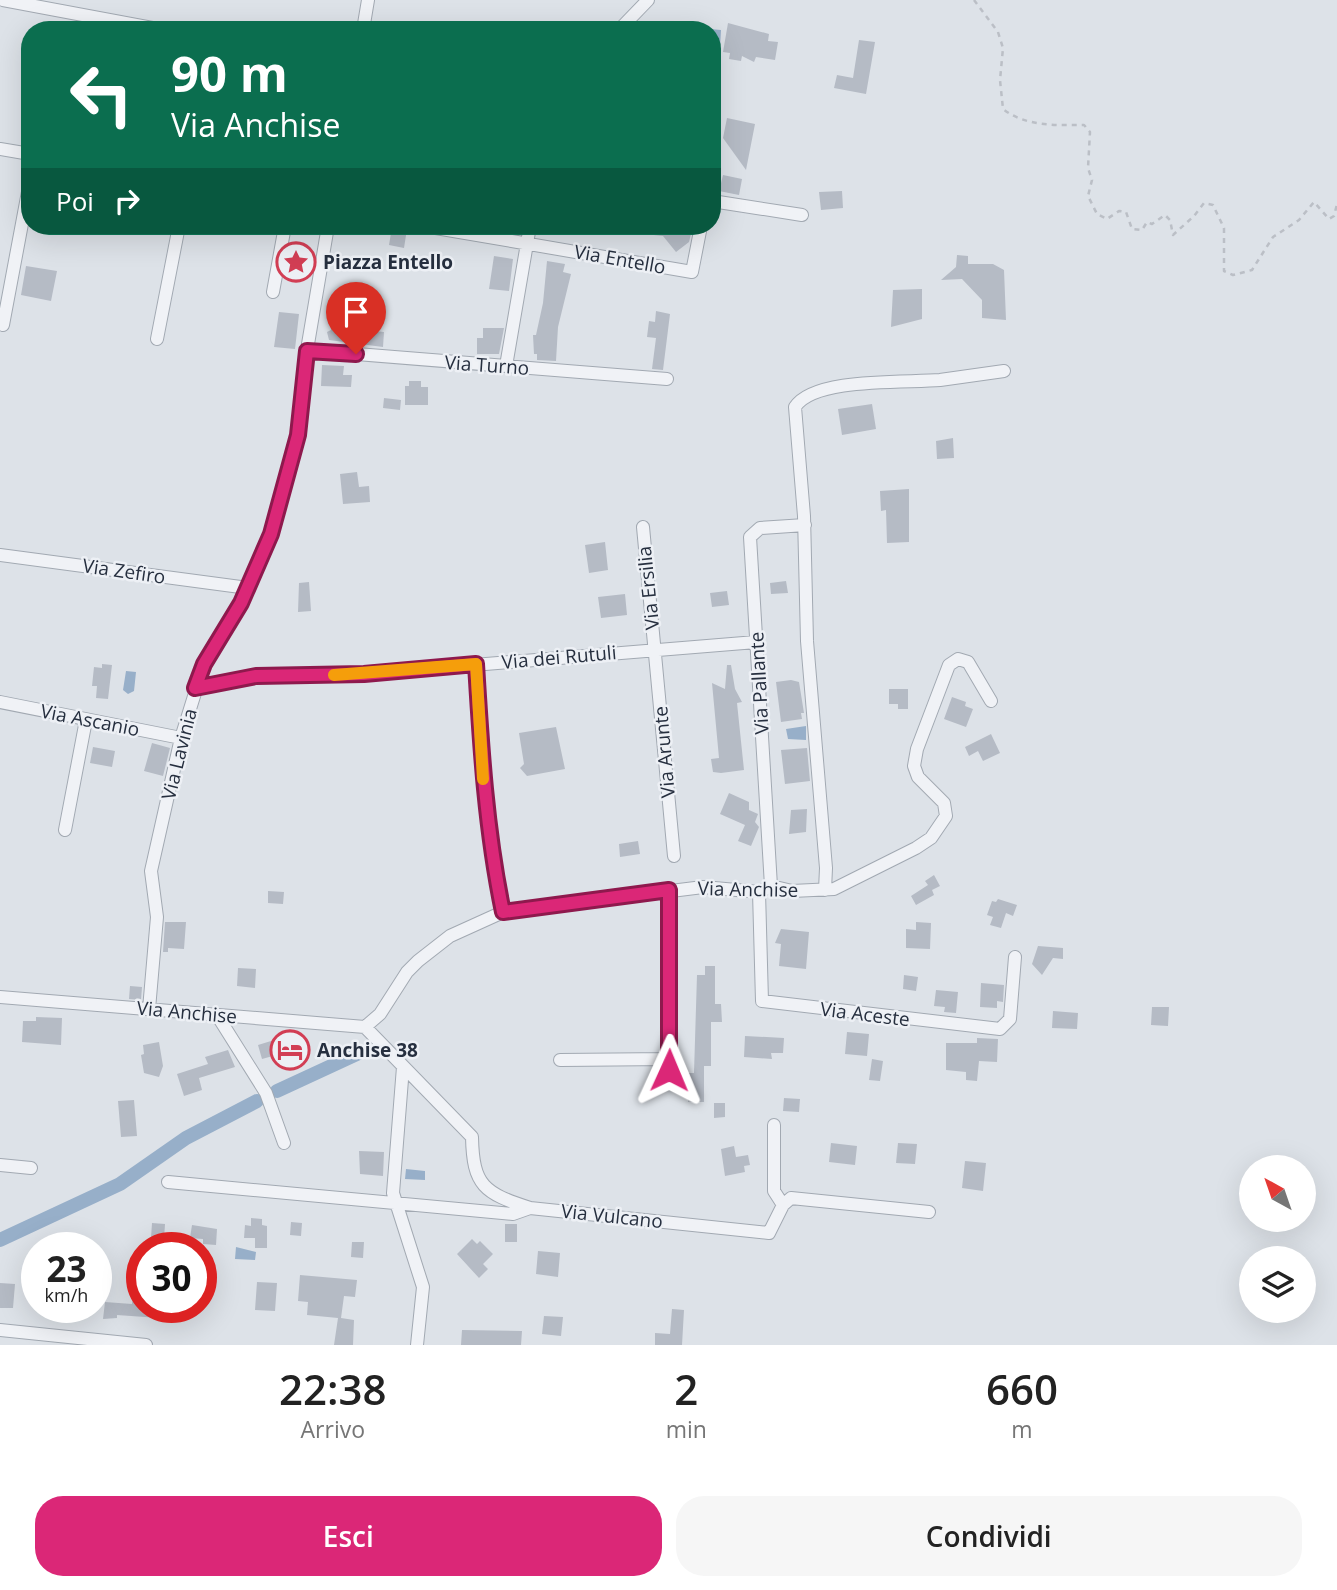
<!DOCTYPE html>
<html lang="it">
<head>
<meta charset="utf-8">
<style>
  body { margin:0; font-family:"Open Sans",sans-serif; background:#f6f6f6; color:#222; height:100vh; display:flex; flex-direction:column; font-size:26px; white-space:nowrap }
  * { box-sizing:border-box; margin:0 }
  p { font-size:23px; color:#767676 }
  .icon { flex:none; width:38px; height:38px; fill:none; stroke:currentColor; stroke-width:2; stroke-linecap:round; stroke-linejoin:round }
  .map { position:relative; height:1345px; overflow:hidden }
  .sheet { display:flex; flex-direction:column; background:#fff; flex:1 }
  .sheet>* { flex:none }
  .hud { position:absolute; left:21px; top:21px; width:700px; height:214px; border-radius:28px; box-shadow:0 7px 28px #0002; background:#0b6e4f; color:#fff; overflow:hidden }
  .needle { width:46px; rotate:320deg }
  .buttons { position:absolute; left:1239px; top:1155px; display:grid; gap:14px }
  .buttons a { display:grid; place-items:center; width:77px; height:77px; border-radius:50%; background:#fff; box-shadow:0 7px 28px #0002; font-size:35px }
  .speed { position:absolute; left:21px; top:1232px; display:flex; gap:14px; font-size:35px; font-weight:700; text-align:center }
  .speed>* { display:grid; place-content:center; width:91px; height:91px; border-radius:50%; background:#fff; box-shadow:0 7px 28px #0002; line-height:1 }
  .speed small { font-size:18px; font-weight:400 }
  .speed .limit { border:10px solid #d22; background:#fff; color:#111 }
  .pin { position:absolute; display:grid; place-items:center; width:60px; height:60px; color:#fff; margin:-72px -30px; border-radius:50% 50% 50% 0; rotate:-45deg; box-shadow:0 0 7px #0007 }
  .pin .icon { rotate:45deg }
  .me { position:absolute; width:77px; margin:-38px; rotate:1deg; stroke-linejoin:round; filter:drop-shadow(0 0 5px #0008) }
  .turn { display:flex; align-items:center; gap:24px; height:147px; padding:0 35px; font-size:32px }
  .turn .icon { width:91px; height:91px; stroke-width:2.5 }
  .turn b { display:block; font-size:49px; line-height:60px }
  .then { display:flex; align-items:center; height:66px; padding:0 35px; background:#0003; gap:14px; font-size:26px }
  .eta { display:flex; justify-content:space-evenly; align-items:center; height:119px; text-align:center }
  .eta b { font-size:42px; font-weight:600; line-height:49px }
  .cta { display:flex; gap:14px; margin-top:auto; padding:14px 35px }
  .cta a { flex:1; height:80px; border-radius:28px; background:#db2777; color:#fff; font-size:28px; font-weight:600; line-height:80px; text-align:center }
  .cta a+a { background:#f6f6f6; color:#222 }
  .map>svg:first-child { display:block }
  .water { fill:#97afc9 }
  .lines { fill:none; stroke-linecap:round; stroke-linejoin:round }
  .canal { stroke:#97afc9; stroke-width:14 }
  .building { fill:#b5bbc5 }
  .minor-casing { stroke:#a2a9b2; stroke-width:14 }
  .path { stroke:#bbbfc6; stroke-width:2.5; stroke-dasharray:5 5; stroke-linecap:butt }
  .minor { stroke:#f0f2f6; stroke-width:12 }
  .route-casing { stroke:#8e194d; stroke-width:18 }
  .route { stroke:#db2777; stroke-width:12 }
  .slow { stroke:#f59e0b; stroke-width:12 }
  .labels { text-anchor:middle; dominant-baseline:central; stroke-width:5; stroke-linejoin:round; paint-order:stroke }
  .street-label { font-size:19px; fill:#262f3f; stroke:#edf0f5 }
  .poi-label { font-size:19px; font-weight:bold; fill:#262f3f; stroke:#edf0f5; text-anchor:start }
</style>
</head>
<body>
<div class="map">
<svg width="1337" height="1345" viewBox="0 0 1337 1345">
  <rect width="100%" height="100%" fill="#dde2e8"/>
  <path class="water" d="M710,29l11,1 -1,18 -5,12z
    M126,671l10,1 -2,19 -6,3 -5,-4z
    M806,726v14l-18,-1 -2,-10z
    M406,1169l19,2v9l-20,-1z
    M236,1247l20,5 -1,8 -20,-1z"/>
  <g class="lines">
    <path class="canal" d="M277,1091l80,-37
      M0,1240l120,-56 66,-46 71,-37"/>
  </g>
  <path class="building" d="M728,23l41,11 -1,7 10,1 -3,18 -19,-3 -2,5 -12,-6 -1,5 -12,-2 1,-6 -7,-1z
    M859,40l16,2 -9,52 -32,-6 3,-13 16,3z
    M727,118l28,6 -9,46 -23,-32z
    M723,175l19,4 -3,16 -20,-4z
    M842,191l1,17 -22,2 -2,-18z
    M635,226h35l9,6 6,-5 6,7 -2,8 -13,10 -13,-16 -28,-3z
    M392,227l15,2 -3,19 -15,-3z
    M957,255l11,1v8h25l11,6 2,50 -24,-2v-18l-20,-21 -21,1 15,-13z
    M494,256l19,3 -4,32 -20,-2z
    M547,261l18,3 -2,8 8,2 -13,53 -2,34 -19,-1v-6h-3l-1,-19h3l7,-32z
    M26,266l31,5 -6,30 -30,-6z
    M922,289v30l-31,8 2,-37z
    M336,311l23,7 -3,11 28,3 -1,15 -54,-7 -2,-8 4,-2z
    M656,311l14,3 -7,56 -11,-1 4,-31 -9,-1 2,-16 6,1z
    M279,312l20,2 -4,35 -21,-2z
    M483,328h21l-5,26h-22v-16h6z
    M322,365l22,1 -1,9h9l-1,12 -30,-1z
    M409,381h12v6h7v18h-23v-19h4z
    M384,398l17,2 -1,10 -17,-2z
    M872,404l4,25 -34,6 -4,-26z
    M953,438l1,20 -17,1 -1,-18z
    M357,472l2,15 10,-1 1,16 -27,2 -3,-30z
    M909,489v53l-22,1 -1,-33 -5,1 -1,-20z
    M605,542l3,28 -19,3 -4,-28z
    M786,581l2,12 -17,1 -1,-11z
    M309,582l2,29 -13,1 1,-29z
    M727,591l2,14 -17,2 -2,-14z
    M625,594l2,21 -26,3 -3,-21z
    M102,664l10,1 -4,34 -12,-1 1,-12h-5l2,-19 8,1z
    M727,665h4l4,24 7,13 -5,1 7,67 -23,3 -8,-1 -2,-13 8,-1 -7,-75 13,6z
    M791,680l8,2 5,31h-3l1,6 -21,3 -5,-40z
    M889,689h19v20h-10v-5h-9z
    M952,697l14,5 -1,4 8,3 -7,18 -22,-8z
    M556,727l9,42 -38,7 -7,-8 4,-4 -5,-31z
    M991,734l9,19 -17,8 -5,-10 -9,5 -4,-9z
    M152,743l18,5 -7,28 -19,-5z
    M93,747l22,4 -3,16 -22,-4z
    M807,748l3,33 -25,3 -4,-34z
    M729,793l20,9v8l9,4 -3,8 4,5 -8,19 -13,-5 7,-16 -25,-11z
    M807,809l-1,23 -17,2 2,-24z
    M638,841l2,13 -20,3 -1,-13z
    M934,875l6,11 -8,4 2,5 -18,10 -5,-9 17,-11 -3,-4z
    M268,891l16,1 -1,12 -15,-1z
    M998,899l19,6 -4,11 -7,-3 -5,15 -11,-3 3,-8 -6,-2 5,-14 4,1z
    M165,922h21l-2,27 -16,-1v4h-5z
    M916,922l15,1 -1,26 -24,-1v-19l10,1z
    M781,929l28,3 -3,37 -27,-3 2,-22 -6,-1z
    M1038,946l25,2v11l-10,-1 -11,17 -10,-11z
    M705,966h10v38h6l1,18h-11v44h-7v36h-16l-1,-29h7l3,-98h8z
    M238,968l18,1 -1,19 -18,-2z
    M904,975l14,2 -2,14 -13,-2z
    M981,983l23,2 -1,17 -6,-1v7l-17,-1z
    M130,986l12,1 -1,13 -12,-1z
    M936,990l22,2 -2,21 -12,-1 1,-5 -11,-1z
    M1152,1007h17l-1,19 -17,-1z
    M1053,1011l25,2 -1,16 -25,-1z
    M36,1017l26,1 -1,27 -39,-3 1,-21h13z
    M847,1032l22,2 -2,22 -22,-2z
    M745,1036l39,2 -1,15h-12l1,6 -28,-2z
    M284,1037l2,6 15,-5 6,19 -24,8 -3,-11 -18,5 -4,-14z
    M977,1038l21,1 -1,23 -18,-1 -2,20 -11,-1v-8l-20,-2v-27h31z
    M159,1042l4,24 -4,11 -15,-4 -3,-18 3,-1 -1,-9z
    M228,1050l7,17 -36,11 3,12 -18,6 -7,-22 31,-10 -3,-7z
    M872,1059l11,2 -3,20 -11,-1z
    M784,1098l16,1 -1,13 -16,-1z
    M134,1100l3,36 -16,1 -3,-36z
    M714,1103h11v14l-11,1z
    M831,1143l26,3 -2,19 -26,-3z
    M898,1143l19,1 -2,20 -19,-1z
    M734,1146l2,11 12,-2 2,10 -6,1 1,6 -20,4 -4,-27z
    M359,1151l25,1 -1,24 -23,-2z
    M965,1161l21,2 -3,28 -21,-3z
    M251,1218l11,1v6l5,1v22h-12v-10h-11l1,-13 6,1z
    M291,1222l11,1 -1,13 -11,-1z
    M152,1223l13,1 -1,15 -13,-1z
    M505,1224h12v18h-12z
    M192,1225l25,4 -1,16 -13,-1v-5l-13,-1z
    M472,1239l5,5 3,-3 13,13 -10,10 5,5 -9,9 -22,-24z
    M352,1242h12l-1,16 -12,-1z
    M538,1251l22,2 -2,24 -22,-3z
    M300,1275l57,5 -2,17 -11,-1 -3,22 13,2 -1,25h-19l4,-27 -31,-3 1,-13 -10,-1z
    M257,1282l20,1 -2,28 -20,-1z
    M0,1283l15,1 -2,24h-13z
    M134,1283h8v24h18l-1,11 -42,-3v3l-14,1 2,-17 27,2z
    M672,1309l12,1 -2,35h-27v-12l15,1z
    M544,1316l19,1 -2,19 -19,-2z
    M462,1330l60,1 -1,14h-60z"/>
  <g class="lines">
    <g class="minor-casing">
      <path id="minor" d="M3,0l160,30
        M363,30l5,-30
        M619,30l29,-30
        M0,149l30,5
        M712,201l90,14
        M424,226l268,46 9,-46
        M273,292l12,-66
        M3,325l27,-144
        M157,339l22,-113
        M307,350l360,29
        M506,366l24,-140
        M643,527l31,329
        M0,555l248,33
        M476,664c5,84 10,166 27,248
        M195,688l61,-12 108,-2 392,-32
        M0,702l181,36
        M65,830l21,-110
        M771,886l-21,-349 10,-9 45,-3
        M825,890l1,-22 -19,-227 -3,-125 -9,-109c19,-30 111,-24 145,-27 21,-3 42,-6 64,-9
        M759,892l3,109 238,28 10,-10 5,-62
        M0,997l365,30 15,-13 27,-42 11,-11 32,-25 53,-24 200,-25 56,5 12,-6 21,5 42,-2 82,-41 15,-10 15,-22 -2,-13 -26,-26 -4,-11 3,-17 32,-84 9,-6 10,3 23,39
        M149,1009l8,-92 -6,-46 30,-133 23,-74 37,-61 30,-69 19,-65 8,-34 9,-85 21,-124
        M217,1015l49,78 18,50
        M365,1027l107,110c1,49 12,56 58,71l239,25 14,-28 8,-7 138,14
        M560,1060l109,-1
        M403,1067l-10,126 30,94 -6,58
        M669,1070v-180
        M774,1125v66l9,14
        M0,1165l31,3
        M168,1182l345,32 17,-6
        M0,1330l146,15"/>
    </g>
    <path class="path" d="M974,0l24,32 5,16 -3,32 3,29c23,18 53,16 81,16l6,7 -2,36 4,12 -4,16 9,18 10,5 12,-8 7,1 6,17 10,1 5,-8 5,2 13,-9 5,5 3,15 21,-19 10,-13 9,2 11,23v43l9,4 19,-5 21,-33 26,-17 15,-18 15,17 5,-3 3,-12"/>
    <use href="#minor" class="minor"/>
  </g>
  <g class="lines">
    <g class="route-casing">
      <path id="route" d="M356,354l-49,-3 -9,84 -27,99 -30,69 -37,61 -9,24 61,-12 108,-2 112,-10c5,84 10,166 27,248l166,-22v180"/>
    </g>
    <use href="#route" class="route"/>
    <path class="slow" d="M334,675l142,-11 7,115"/>
  </g>
  <defs>
    <g id="sight-ring" transform="scale(2.0125)"><circle r="9.5" fill="#edf0f5" stroke="#d23e54" stroke-width="1.5"/><path d="M0-6L1.8-2.2L6-1.7L2.9 1.2L3.7 5.4L0 3.3L-3.7 5.4L-2.9 1.2L-6-1.7L-1.8-2.2Z" fill="#d23e54"/></g>
    <g id="hotel-ring" transform="scale(2.0125)"><circle r="9.5" fill="#edf0f5" stroke="#d23e54" stroke-width="1.5"/><path d="M-6-4.5h1.5V1H6V5H4.5V3h-9V5H-6ZM-4 0a1.8 1.8 0 1 1 3.6 0ZM.5 0V-2.5h3Q6-2.5 6 0Z" fill="#d23e54"/></g>
  </defs>
  <g fill-rule="evenodd">
    <use href="#sight-ring" x="296" y="262"/>
    <use href="#hotel-ring" x="290" y="1050"/>
  </g>
  <g class="labels">
    <g class="street-label">
      <text transform="translate(620 259) rotate(10)">Via Entello</text>
      <text transform="translate(487 365) rotate(4)">Via Turno</text>
      <text transform="translate(124 571) rotate(8)">Via Zefiro</text>
      <text transform="translate(648 588) rotate(-96)">Via Ersilia</text>
      <text transform="translate(559 657) rotate(-5)">Via dei Rutuli</text>
      <text transform="translate(759 683) rotate(-93)">Via Pallante</text>
      <text transform="translate(90 720) rotate(11)">Via Ascanio</text>
      <text transform="translate(664 752) rotate(-95)">Via Arunte</text>
      <text transform="translate(179 754) rotate(-76)">Via Lavinia</text>
      <text transform="translate(748 889) rotate(1)">Via Anchise</text>
      <text transform="translate(187 1012) rotate(5)">Via Anchise</text>
      <text transform="translate(865 1014) rotate(7)">Via Aceste</text>
      <text transform="translate(612 1216) rotate(6)">Via Vulcano</text>
    </g>
    <g class="poi-label">
      <text x="323" y="262">Piazza Entello</text>
      <text x="317" y="1050">Anchise 38</text>
    </g>
  </g>
</svg>
<div class="buttons">
<a><svg class="needle" viewBox="-14 -14 28 28"><path d="M0-13l5 13h-10z" fill="#e53935"/><path d="M0 13l5-13h-10z" fill="#767676"/></svg></a>
<a><svg class="icon" aria-label="layers" viewBox="0 0 24 24"><path d="M12 4l9 5-9 5-9-5zM3 14l9 5 9-5"/></svg></a>
</div>
<div class="speed"><div>23<small>km/h</small></div><div class="limit">30</div></div>
<div class="pin" style="left:356px;top:354px;background:#d93025"><svg class="icon" aria-label="arrive" viewBox="0 0 24 24"><path d="M6 21V4h12l-3 4 3 4H6"/></svg></div>
<svg class="me" style="left:669px;top:1070px" viewBox="-20 -20 40 40"><path d="M0-17L14 15 0 8-14 15z" fill="#db2777" stroke="#fff" stroke-width="4"/></svg>
<div class="hud">
<div class="turn"><svg class="icon" aria-label="left" viewBox="0 0 24 24"><path d="M17 20v-9H6M10 6l-5 5 5 5"/></svg><div><b>90 m</b>Via Anchise</div></div>
<div class="then">Poi<svg class="icon" aria-label="right" viewBox="0 0 24 24"><path d="M7 20v-9h11M14 6l5 5-5 5"/></svg></div>
</div>
</div>
<section class="sheet">
<div class="eta">
<div><b>22:38</b><p>Arrivo</p></div>
<div><b>2</b><p>min</p></div>
<div><b>660</b><p>m</p></div>
</div>
<div class="cta"><a>Esci</a><a>Condividi</a></div>
</section>
</body>
</html>
